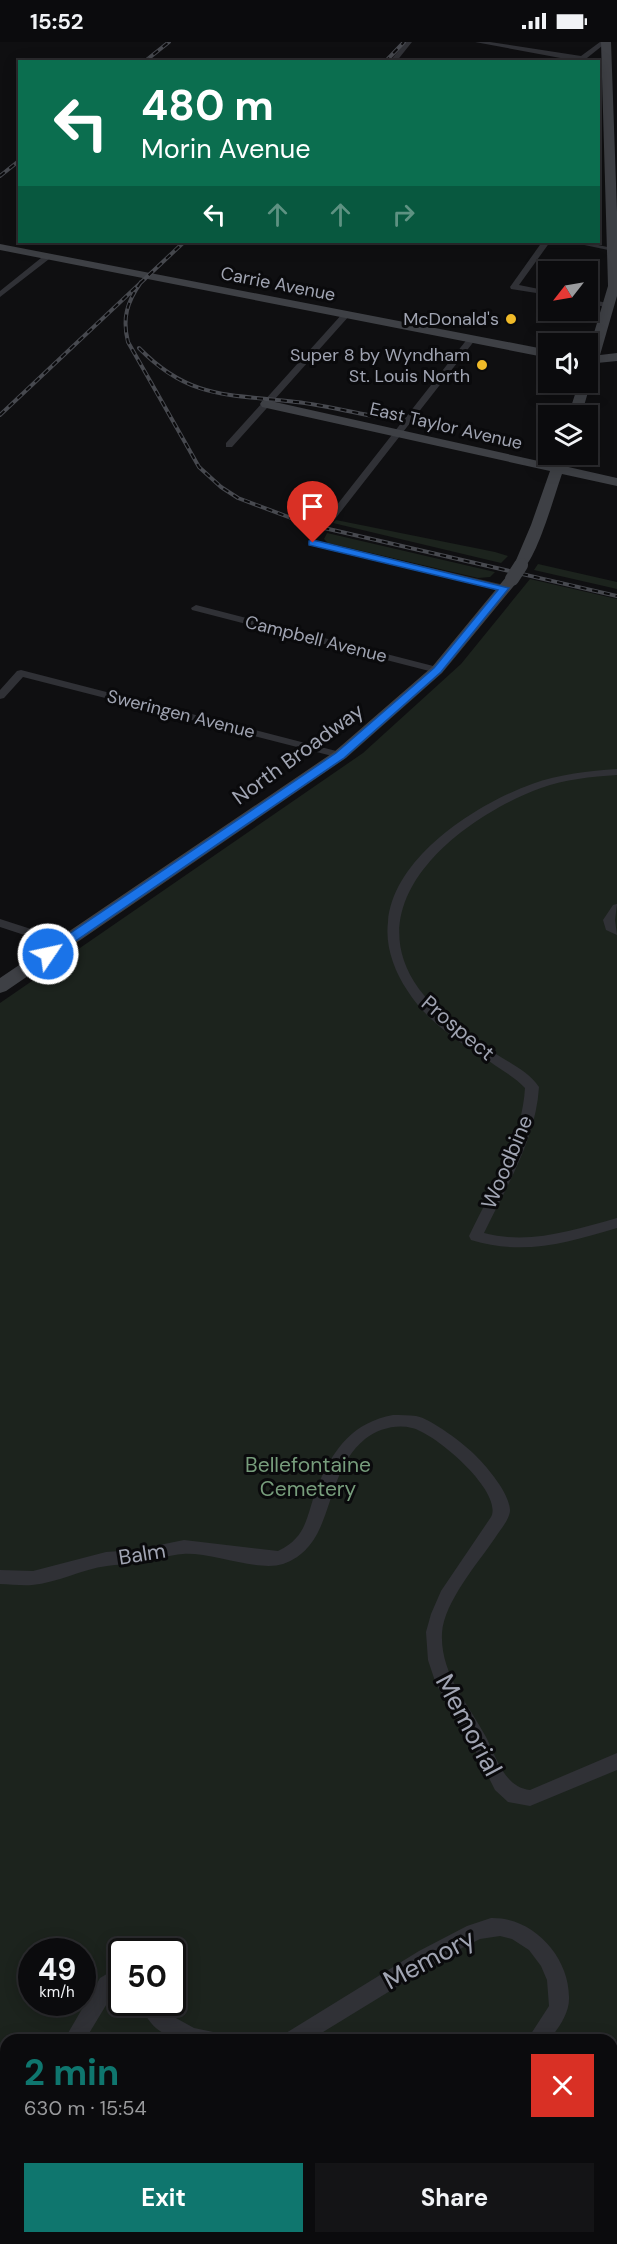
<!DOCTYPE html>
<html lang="en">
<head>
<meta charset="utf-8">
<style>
  body { margin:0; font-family:"DM Sans",sans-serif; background:#141416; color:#f1f3f6; height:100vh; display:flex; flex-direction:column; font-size:22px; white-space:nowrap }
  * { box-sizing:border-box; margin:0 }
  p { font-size:20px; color:#9a9b9d }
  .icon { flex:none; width:33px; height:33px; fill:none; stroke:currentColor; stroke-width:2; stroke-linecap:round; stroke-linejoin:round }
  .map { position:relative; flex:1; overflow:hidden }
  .side { position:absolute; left:0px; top:1992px; width:618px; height:210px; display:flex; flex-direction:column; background:#0b0b0d; border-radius:18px 18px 0 0; box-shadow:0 3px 15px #0003,0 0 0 2px #2b2b2e }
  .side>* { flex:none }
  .top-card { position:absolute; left:18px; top:18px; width:582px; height:183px; border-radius:0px; box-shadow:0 3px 15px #0003,0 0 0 2px #2b2b2e; background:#0b6e4f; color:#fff; overflow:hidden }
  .needle { width:39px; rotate:239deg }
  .buttons { position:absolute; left:538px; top:219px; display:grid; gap:12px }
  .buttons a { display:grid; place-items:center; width:60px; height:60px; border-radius:0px; background:#0b0b0d; box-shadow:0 3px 15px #0003,0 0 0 2px #2b2b2e; font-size:30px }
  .speed { position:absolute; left:18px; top:1896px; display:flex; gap:12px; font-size:30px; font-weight:700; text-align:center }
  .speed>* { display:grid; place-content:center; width:78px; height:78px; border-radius:50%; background:#0b0b0d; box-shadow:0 3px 15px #0003,0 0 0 2px #2b2b2e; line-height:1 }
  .speed small { font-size:15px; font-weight:400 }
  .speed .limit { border:3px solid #111; border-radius:9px; background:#fff; color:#111 }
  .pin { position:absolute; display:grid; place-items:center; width:51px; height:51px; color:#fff; margin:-62px -26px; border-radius:50% 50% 50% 0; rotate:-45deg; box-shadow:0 0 6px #0007 }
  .pin .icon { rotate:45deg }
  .me { position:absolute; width:66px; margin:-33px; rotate:56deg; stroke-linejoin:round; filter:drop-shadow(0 0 4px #0008) }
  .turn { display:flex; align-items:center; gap:21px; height:126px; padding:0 24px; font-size:27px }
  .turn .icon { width:78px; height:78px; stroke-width:2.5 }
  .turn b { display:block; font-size:42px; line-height:51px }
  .lanes { display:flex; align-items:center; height:57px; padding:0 24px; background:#0003; justify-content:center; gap:30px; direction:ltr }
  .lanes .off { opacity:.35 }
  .round { display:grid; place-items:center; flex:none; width:63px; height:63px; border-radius:0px; background:#141416 }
  .headline { display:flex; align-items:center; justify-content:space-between; height:102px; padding:0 24px }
  h1 { font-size:36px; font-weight:700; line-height:45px; color:#0f766e }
  .button { display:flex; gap:12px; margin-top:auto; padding:12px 24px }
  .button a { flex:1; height:69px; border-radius:0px; background:#0f766e; color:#fff; font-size:24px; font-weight:700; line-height:69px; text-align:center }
  .button a+a { background:#141416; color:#f1f3f6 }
  .status { display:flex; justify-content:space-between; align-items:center; height:42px; padding:0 30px; background:#0b0b0d; direction:ltr }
  .status svg { height:16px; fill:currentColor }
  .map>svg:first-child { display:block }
  .green { fill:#1c231d; fill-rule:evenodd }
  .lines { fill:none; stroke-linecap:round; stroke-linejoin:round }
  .street { fill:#303136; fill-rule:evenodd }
  .secondary { fill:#3e4045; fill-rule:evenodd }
  .rail-casing { stroke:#47494f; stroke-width:4 }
  .rail { stroke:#0a0a0c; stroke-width:2; stroke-dasharray:6; stroke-linecap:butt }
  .secondary-bridge { stroke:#3e4045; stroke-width:14 }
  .route { fill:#1a73e8; stroke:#114b97; stroke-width:1.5 }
  .poi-dot { fill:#f0ba28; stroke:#0a0a0c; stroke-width:2 }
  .labels { text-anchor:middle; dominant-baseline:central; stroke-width:6; stroke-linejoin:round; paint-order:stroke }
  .far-street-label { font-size:18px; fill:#a0a4b2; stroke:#0a0a0c }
  .far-poi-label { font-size:18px; fill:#a0a4b2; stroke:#0a0a0c; text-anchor:end }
  .street-label { font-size:21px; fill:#a0a4b2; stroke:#0a0a0c }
  .park-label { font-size:21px; fill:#779d7c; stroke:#0a0a0c }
  .near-street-label { font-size:26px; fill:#a0a4b2; stroke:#0a0a0c }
</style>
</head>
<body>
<div class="status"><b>15:52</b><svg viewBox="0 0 49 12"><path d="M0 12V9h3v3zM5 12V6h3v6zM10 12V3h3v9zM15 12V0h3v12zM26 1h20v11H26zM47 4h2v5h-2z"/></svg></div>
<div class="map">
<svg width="617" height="2202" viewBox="0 0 617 2202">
  <rect width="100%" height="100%" fill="#0f0f11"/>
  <path class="green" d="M336,478l159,32 13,4 -7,7 -168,-40z
    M327,491l168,39 -5,5 -12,1 -150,-35 -4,-4z
    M538,522l79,18v7l-83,-19z
    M530,537l87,20v1645h-617v-1241l363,-250 98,-89zM32,1910h50v50h-50zM122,1910h50v50h-50zM6,1998h606v198h-606z"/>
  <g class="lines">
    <path class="street" d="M406,0h6l-16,20h-7z
      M475,0h15l91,14 19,-14h7l-25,20z
      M542,200h8l-31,43 30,6v4l-38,-6 -1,-2z
      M570,200h14l33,7 -4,2z
      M46,212l7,2 -53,41v-6z
      M588,257l24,5 1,2 -4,2 -21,-5z
      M343,271l7,2 -118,132h-6v-4z
      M468,296l7,2 -140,179h-6v-4z
      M313,498l191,45 5,3 -5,3 -194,-46 -2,-2z
      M196,563l245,63 1,2 -5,3 -245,-63 -1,-2z
      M21,628l323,83 2,2 -6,3 -317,-81 -19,21 -4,1v-9l17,-19z
      M617,727v6c-26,2 -52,4 -76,13 -77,28 -187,111 -122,201 20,27 49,46 77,65 14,9 33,18 43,33 -3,52 -33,100 -55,146 45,12 90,-3 133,-15v10c-51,15 -93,28 -146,12l-2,-4c22,-46 53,-96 56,-148 -10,-11 -24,-18 -36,-27 -30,-19 -63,-40 -82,-71 -13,-20 -22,-44 -19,-68 5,-65 89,-118 144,-138 27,-10 57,-13 85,-15z
      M617,862l-2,16 2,15 -11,-5 -3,-10 10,-15z
      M0,877l68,22 2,3 -6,4 -64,-21z
      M393,1373c7,0 16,0 23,1 14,2 50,29 60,40 12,12 33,37 34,54 0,9 -10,20 -15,28 -17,25 -51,64 -53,95 -2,41 26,70 44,104 11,21 18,50 44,53l87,-37v17l-87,36 -22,-4 -13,-12 -22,-44 -37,-62 -8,-24 -2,-28 5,-18 10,-23 50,-74c13,-25 -56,-84 -79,-89 -16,-4 -34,1 -47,11 -44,36 -28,106 -82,125 -25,8 -72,-12 -100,-10 -14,1 -30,6 -44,9 -11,2 -22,1 -32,3 -25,3 -50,17 -75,19 -10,1 -22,-1 -32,-1v-14l33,1 73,-19 29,-2 49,-10 94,11c32,-15 28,-39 41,-68 15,-35 35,-61 74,-68z
      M491,1876c42,-1 79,39 78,81 0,15 -11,30 -20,41h-22l22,-34 -2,-26 -6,-14 -12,-16 -17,-11 -12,-3 -20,3 -28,14 -142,87h-27l3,-7 133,-82 48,-25z
      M122,1923v21l-8,6 -29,48h-21l36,-62z
      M139,1960h20l6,10 29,16 24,5 3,7c-39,0 -65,4 -82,-38z
      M6,2072v24l-6,3v-24z
      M359,2196h23l-2,6h-23z"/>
    <path class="secondary" d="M601,0h10l6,170v84l-17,59 17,-2v8l-20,2 -3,11 -6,4v-25l20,-67z
      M0,202l549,106v8l-549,-108z
      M588,337l3,3 -10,34h-13l11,-34h9z
      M266,358l286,64 3,-10h13l-4,12 53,12v8l-55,-12c-6,16 -27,92 -41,95l-7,-4 17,-40 19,-54 -288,-64 -2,-3 2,-3z
      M512,533l5,1 2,3 -2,3 -75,91 -96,85 -340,233 -6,2v-15l334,-226 98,-85 75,-91z"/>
    <g class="rail-casing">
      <path id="rail" d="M144,20l25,-20
        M385,20l19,-20
        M0,134l20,-16
        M141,240c-14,20 -19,36 -13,60l71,125 22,20 17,11 69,26 310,72
        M139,306c51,52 90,46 157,54 27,3 55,10 82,15
        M0,373l184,-173"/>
    </g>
    <use href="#rail" class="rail"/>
    <path class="secondary-bridge" d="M512,537l9,-14"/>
  </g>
  <path class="route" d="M313,498l196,48 -68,84 -97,86 -292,199h-8l-2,-3 2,-3 292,-198 98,-85 64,-78 -189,-45v-4z"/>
  <g class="poi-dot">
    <circle cx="511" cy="277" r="6"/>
    <circle cx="482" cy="323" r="6"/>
  </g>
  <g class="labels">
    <g class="far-street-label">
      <text transform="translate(278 242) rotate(11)">Carrie Avenue</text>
      <text transform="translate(446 384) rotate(13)">East Taylor Avenue</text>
      <text transform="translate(316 597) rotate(14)">Campbell Avenue</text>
      <text transform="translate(181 672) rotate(14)">Sweringen Avenue</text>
    </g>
    <g class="far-poi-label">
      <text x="499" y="277">McDonald's</text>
      <text x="470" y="313">Super 8 by Wyndham<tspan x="470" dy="21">St. Louis North</tspan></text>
    </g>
    <g class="street-label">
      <text transform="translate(298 712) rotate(-36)">North Broadway</text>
      <text transform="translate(458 986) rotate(40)">Prospect</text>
      <text transform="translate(507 1120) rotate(-67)">Woodbine</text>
      <text transform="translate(142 1512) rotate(-9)">Balm</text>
    </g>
    <g class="park-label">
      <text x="308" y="1423">Bellefontaine<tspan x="308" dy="24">Cemetery</tspan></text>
    </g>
    <g class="near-street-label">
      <text transform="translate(469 1683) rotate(62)">Memorial</text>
      <text transform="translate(429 1917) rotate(-28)">Memory</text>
    </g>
  </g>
</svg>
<div class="buttons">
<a><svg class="needle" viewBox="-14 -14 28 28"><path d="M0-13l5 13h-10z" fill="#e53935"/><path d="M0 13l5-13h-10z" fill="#9a9b9d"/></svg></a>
<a><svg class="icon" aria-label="sound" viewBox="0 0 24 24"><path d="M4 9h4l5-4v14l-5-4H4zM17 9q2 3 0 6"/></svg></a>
<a><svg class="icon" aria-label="layers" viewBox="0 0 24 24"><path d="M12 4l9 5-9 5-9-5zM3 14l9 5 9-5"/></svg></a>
</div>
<div class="speed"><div>49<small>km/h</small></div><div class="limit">50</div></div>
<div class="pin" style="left:313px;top:501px;background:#d93025"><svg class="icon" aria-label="arrive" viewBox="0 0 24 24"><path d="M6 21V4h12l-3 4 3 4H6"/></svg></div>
<svg class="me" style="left:48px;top:912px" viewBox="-20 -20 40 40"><circle r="17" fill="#1a73e8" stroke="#fff" stroke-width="3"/><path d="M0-11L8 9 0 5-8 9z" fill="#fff"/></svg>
<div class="top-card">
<div class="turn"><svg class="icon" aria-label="left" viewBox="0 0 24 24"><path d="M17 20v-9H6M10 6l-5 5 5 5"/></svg><div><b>480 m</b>Morin Avenue</div></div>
<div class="lanes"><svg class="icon" aria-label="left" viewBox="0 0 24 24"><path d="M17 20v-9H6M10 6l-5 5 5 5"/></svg><svg class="icon off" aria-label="ahead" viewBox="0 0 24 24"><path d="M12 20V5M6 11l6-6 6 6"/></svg><svg class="icon off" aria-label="ahead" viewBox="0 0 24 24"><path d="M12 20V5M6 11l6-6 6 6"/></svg><svg class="icon off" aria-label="right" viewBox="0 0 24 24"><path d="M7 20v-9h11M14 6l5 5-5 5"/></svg></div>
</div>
<section class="side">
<div class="headline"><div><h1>2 min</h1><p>630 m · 15:54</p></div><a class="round" style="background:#d93025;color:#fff"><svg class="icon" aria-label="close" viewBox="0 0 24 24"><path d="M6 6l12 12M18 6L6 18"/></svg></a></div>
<div class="button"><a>Exit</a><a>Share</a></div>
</section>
</div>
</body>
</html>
